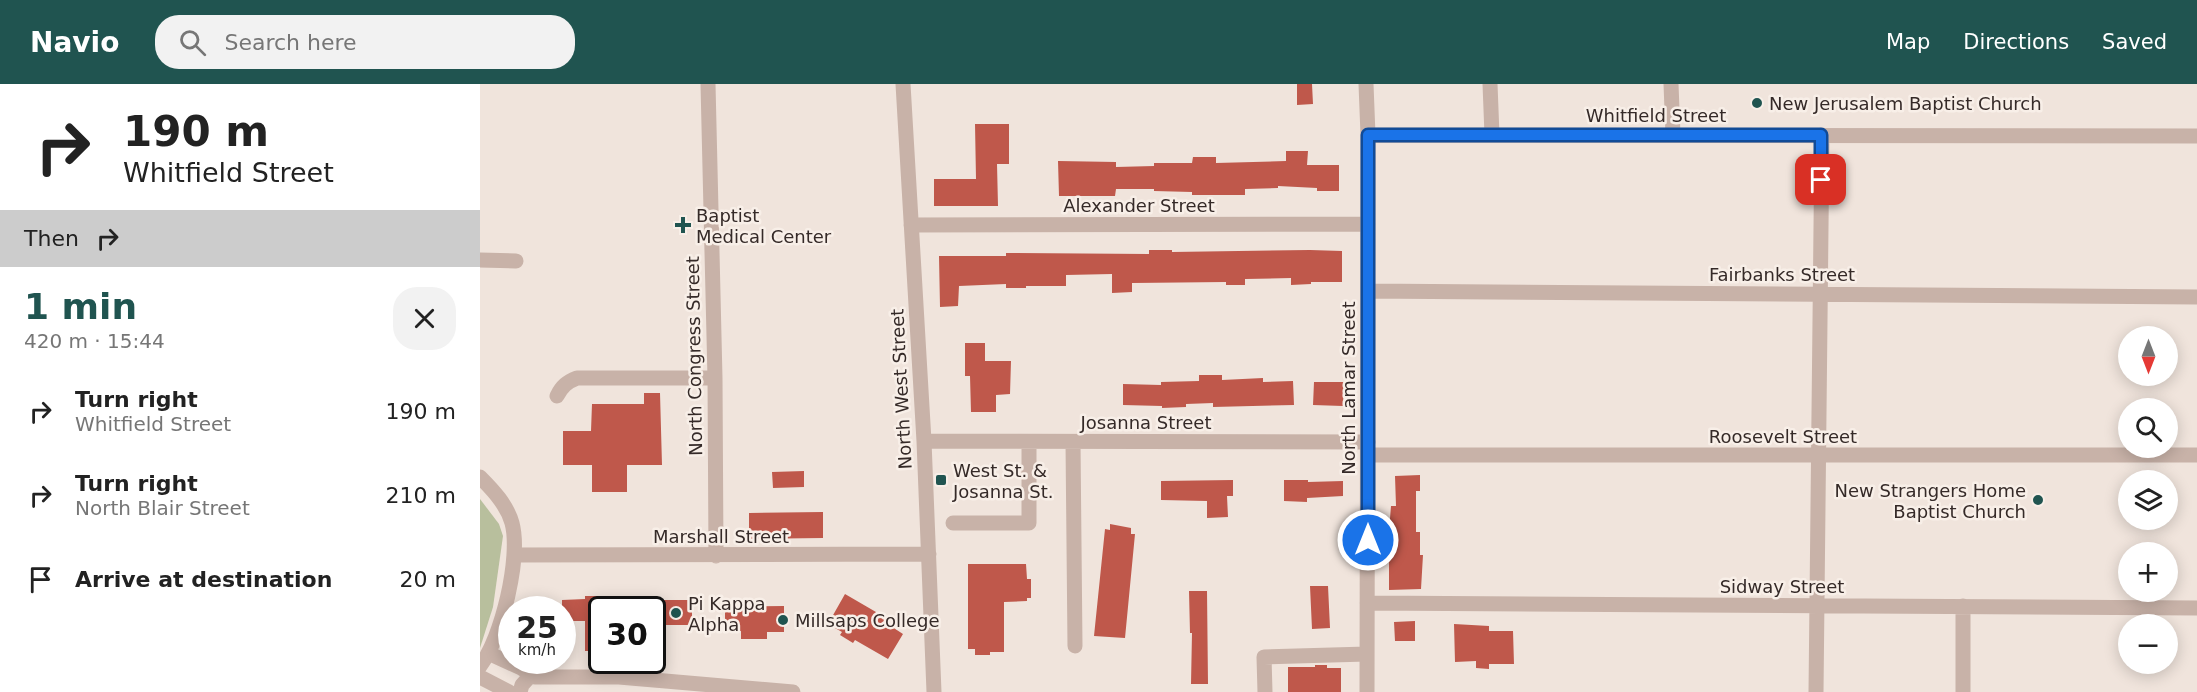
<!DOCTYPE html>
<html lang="en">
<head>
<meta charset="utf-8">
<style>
  body { margin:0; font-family:"DejaVu Sans",sans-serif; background:#f2f2f2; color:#222; height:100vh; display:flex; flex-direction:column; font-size:22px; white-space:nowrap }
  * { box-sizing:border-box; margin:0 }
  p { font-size:20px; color:#767676 }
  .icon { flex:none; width:33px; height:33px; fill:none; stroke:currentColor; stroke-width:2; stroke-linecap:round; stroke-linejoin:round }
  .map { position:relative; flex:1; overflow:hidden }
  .sheet { display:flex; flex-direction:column; background:#fff; width:480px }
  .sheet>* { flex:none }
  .guide { background:#fff; color:#222; overflow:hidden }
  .needle { width:39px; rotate:180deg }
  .controls { position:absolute; left:1638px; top:242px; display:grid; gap:12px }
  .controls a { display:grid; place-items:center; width:60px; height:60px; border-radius:50%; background:#fff; box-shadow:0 3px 15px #0003; font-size:30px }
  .speed { position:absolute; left:18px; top:512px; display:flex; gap:12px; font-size:30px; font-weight:700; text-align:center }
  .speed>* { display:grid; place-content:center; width:78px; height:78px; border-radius:50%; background:#fff; box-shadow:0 3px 15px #0003; line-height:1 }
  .speed small { font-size:15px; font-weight:400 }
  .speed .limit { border:3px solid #111; border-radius:9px; background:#fff; color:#111 }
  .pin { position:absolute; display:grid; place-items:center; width:51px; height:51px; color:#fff; margin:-26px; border-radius:12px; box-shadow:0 3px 9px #0006 }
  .me { position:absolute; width:66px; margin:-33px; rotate:0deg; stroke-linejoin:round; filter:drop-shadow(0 0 4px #0008) }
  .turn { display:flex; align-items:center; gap:21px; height:126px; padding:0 24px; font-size:27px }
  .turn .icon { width:78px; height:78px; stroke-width:2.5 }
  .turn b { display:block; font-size:42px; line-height:51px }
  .then { display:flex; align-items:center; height:57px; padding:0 24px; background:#0003; gap:12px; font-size:22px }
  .round { display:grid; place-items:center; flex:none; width:63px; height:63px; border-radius:24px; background:#f2f2f2 }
  .summary { display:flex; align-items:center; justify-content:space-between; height:102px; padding:0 24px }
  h1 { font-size:36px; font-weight:700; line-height:45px; color:#205450 }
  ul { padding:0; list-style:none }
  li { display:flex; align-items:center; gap:18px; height:84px; padding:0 24px }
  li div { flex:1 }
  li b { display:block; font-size:22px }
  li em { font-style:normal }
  header { display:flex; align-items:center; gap:36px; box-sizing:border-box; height:84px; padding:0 30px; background:#205450; color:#fff }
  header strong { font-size:28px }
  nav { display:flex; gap:33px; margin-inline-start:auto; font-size:21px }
  .search { width:420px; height:54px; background:#f2f2f2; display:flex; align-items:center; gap:15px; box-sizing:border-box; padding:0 21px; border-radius:24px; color:#767676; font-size:22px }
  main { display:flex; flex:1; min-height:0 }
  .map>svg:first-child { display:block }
  .green { fill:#b8bf9d }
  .building { fill:#bf584b }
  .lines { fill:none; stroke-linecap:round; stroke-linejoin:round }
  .minor { stroke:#c8b2a8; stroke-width:15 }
  .route-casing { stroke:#114b97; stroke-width:15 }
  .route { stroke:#1a73e8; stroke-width:10 }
  .poi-dot { fill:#205450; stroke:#f8efe8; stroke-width:2 }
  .labels { text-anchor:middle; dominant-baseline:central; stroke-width:5; stroke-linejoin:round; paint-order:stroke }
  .poi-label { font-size:18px; fill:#352a28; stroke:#f8efe8; text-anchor:start }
  .street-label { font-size:18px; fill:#352a28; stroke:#f8efe8 }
</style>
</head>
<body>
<header>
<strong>Navio</strong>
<div class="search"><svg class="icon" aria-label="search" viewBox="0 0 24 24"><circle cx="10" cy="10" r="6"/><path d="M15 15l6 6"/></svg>Search here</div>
<nav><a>Map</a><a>Directions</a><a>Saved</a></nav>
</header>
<main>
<section class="sheet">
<div class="guide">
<div class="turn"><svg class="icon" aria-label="right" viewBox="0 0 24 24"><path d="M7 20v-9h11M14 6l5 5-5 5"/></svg><div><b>190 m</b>Whitfield Street</div></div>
<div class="then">Then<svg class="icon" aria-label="right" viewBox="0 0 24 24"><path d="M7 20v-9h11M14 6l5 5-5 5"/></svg></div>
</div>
<div class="summary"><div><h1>1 min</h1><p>420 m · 15:44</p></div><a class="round"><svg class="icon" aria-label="close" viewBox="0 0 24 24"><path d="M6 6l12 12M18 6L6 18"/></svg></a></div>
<ul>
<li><svg class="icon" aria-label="right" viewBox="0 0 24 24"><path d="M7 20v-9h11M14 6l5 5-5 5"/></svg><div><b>Turn right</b><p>Whitfield Street</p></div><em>190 m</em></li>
<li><svg class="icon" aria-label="right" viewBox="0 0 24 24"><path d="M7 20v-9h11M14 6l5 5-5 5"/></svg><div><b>Turn right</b><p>North Blair Street</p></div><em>210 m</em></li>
<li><svg class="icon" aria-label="arrive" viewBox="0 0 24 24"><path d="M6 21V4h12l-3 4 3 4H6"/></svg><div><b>Arrive at destination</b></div><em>20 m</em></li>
</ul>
</section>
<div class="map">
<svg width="1717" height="608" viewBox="0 0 1717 608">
  <rect width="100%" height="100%" fill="#f0e4dc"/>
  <path class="green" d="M0,415l19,25 4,12 -10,71 -13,41z"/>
  <path class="building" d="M817,0h15l1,20 -16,1z
    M495,40h34v40h-12l1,42h-64v-27h42z
    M806,67h22l-1,14h32v26h-22v-3l-39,-2v2l-33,1v6h-53v-3l-38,-1v-2h-38l-1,7h-56l-1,-35 58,1v5l38,-1v-3h38l1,-6h23v6l70,-2z
    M669,166h23v2l138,-2 32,1v31h-31v2l-20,1v-7l-46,1v6h-19v-3l-94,1v9l-20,1v-19l-46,1v11h-40v2h-20v-4l-47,2 -1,20 -18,1 -1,-51h67v-3l143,1z
    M485,259h20v18h26l-1,33 -14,1v17h-25l-1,-36h-5z
    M719,291h23v5l41,-2v4l30,-1 1,24 -81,2v-4l-27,1v3l-24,1v-2l-39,-1v-21l38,1v-3l38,-1z
    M834,298h30l-1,24 -30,-1z
    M164,309h16l2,72h-35v27h-35v-27h-29v-34h28l1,-27h52z
    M324,387v16l-31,1 -1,-16z
    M940,391v16h-4v41h4v23h3l-2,34 -32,1v-59l2,-25h5l-1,-30z
    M753,396v16h-6l1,21 -21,1v-17l-46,-1v-19z
    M804,396h24v2l35,-1v15l-36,2v4l-23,-1z
    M343,428v26l-74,1v-26z
    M630,440l21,4v6h4l-10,104 -31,-2 11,-107 5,1z
    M488,480h58l1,15h4v19h-4v3l-23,1v50h-14v3h-15v-6h-7z
    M830,502h18l2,42 -18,1z
    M709,507h18l1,93h-17l1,-51h-2z
    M365,510l43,25 -2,4 17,11 -15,25 -33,-19 -2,3 -13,-8 2,-3 -14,-8z
    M105,512h38v13h-21v42h-17v-30h-23v-21l23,-1z
    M172,516h40v25h-40z
    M304,522v26h-17v7h-26v-8l-16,1v-25z
    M935,537v20h-20l-1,-19z
    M974,540l35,2v5h24l1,33h-25v5l-13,-1v-7l-21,1z
    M835,581h12v3h14v24h-53v-25h27z"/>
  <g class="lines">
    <path class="minor" d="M228,0l7,294 1,178
      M423,0l21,357 10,251
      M886,0l2,51 -1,557
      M1010,0l2,51
      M1191,0l2,51
      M888,51l829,1
      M431,141l457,-1
      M0,176l36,1
      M888,207l829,6
      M77,312c5,-10 10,-14 20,-18h138
      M444,357l444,1
      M593,358l2,204
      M888,371h829
      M0,393c13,13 27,28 32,46 9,34 -10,115 -32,143
      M473,439h76v-81
      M34,471l415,-1
      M887,519l830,5
      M8,569l33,15 14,9
      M0,593l29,15
      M40,608l2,-7 9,-10 4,2h84l174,15
      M785,608l-1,-35 103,-3
      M1336,608l6,-557
      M1483,608v-86"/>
  </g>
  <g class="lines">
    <g class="route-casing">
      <path id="route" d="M888,456v-405h453v45"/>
    </g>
    <use href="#route" class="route"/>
  </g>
  <g class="poi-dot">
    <circle cx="1277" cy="19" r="6"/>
    <path d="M200 132h6v6h6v6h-6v6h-6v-6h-6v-6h6z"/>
    <rect x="455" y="390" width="12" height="12" rx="3"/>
    <circle cx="1558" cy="416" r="6"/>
    <circle cx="196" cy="529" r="6"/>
    <circle cx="303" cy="536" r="6"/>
  </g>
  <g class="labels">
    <g class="poi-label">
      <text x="1289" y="19">New Jerusalem Baptist Church</text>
      <text x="216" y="131">Baptist<tspan x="216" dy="21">Medical Center</tspan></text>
      <text x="473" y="386">West St. &amp;<tspan x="473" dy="21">Josanna St.</tspan></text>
      <text x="1546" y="406" text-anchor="end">New Strangers Home<tspan x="1546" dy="21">Baptist Church</tspan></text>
      <text x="208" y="519">Pi Kappa<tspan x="208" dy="21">Alpha</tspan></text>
      <text x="315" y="536">Millsaps College</text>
    </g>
    <g class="street-label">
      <text x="1176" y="31">Whitfield Street</text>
      <text x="659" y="121">Alexander Street</text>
      <text x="1302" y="190">Fairbanks Street</text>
      <text transform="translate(214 272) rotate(-91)">North Congress Street</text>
      <text transform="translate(868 304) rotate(-90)">North Lamar Street</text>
      <text transform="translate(421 305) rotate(-93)">North West Street</text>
      <text x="666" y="338">Josanna Street</text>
      <text x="1303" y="352">Roosevelt Street</text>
      <text x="241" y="452">Marshall Street</text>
      <text x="1302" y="502">Sidway Street</text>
    </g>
  </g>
</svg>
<div class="controls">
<a><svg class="needle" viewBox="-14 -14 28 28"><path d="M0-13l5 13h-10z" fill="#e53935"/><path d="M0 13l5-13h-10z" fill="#767676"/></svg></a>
<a><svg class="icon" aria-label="search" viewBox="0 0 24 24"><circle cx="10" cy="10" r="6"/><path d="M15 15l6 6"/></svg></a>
<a><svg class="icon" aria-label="layers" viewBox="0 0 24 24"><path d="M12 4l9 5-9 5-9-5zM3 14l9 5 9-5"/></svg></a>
<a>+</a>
<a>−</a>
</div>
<div class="speed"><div>25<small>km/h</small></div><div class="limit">30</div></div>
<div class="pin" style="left:1341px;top:96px;background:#d93025"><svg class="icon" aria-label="arrive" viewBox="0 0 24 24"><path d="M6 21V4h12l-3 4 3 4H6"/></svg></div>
<svg class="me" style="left:888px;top:456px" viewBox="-20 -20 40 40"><circle r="17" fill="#1a73e8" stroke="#fff" stroke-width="3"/><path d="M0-11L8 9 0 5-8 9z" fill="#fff"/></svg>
</div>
</main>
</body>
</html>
